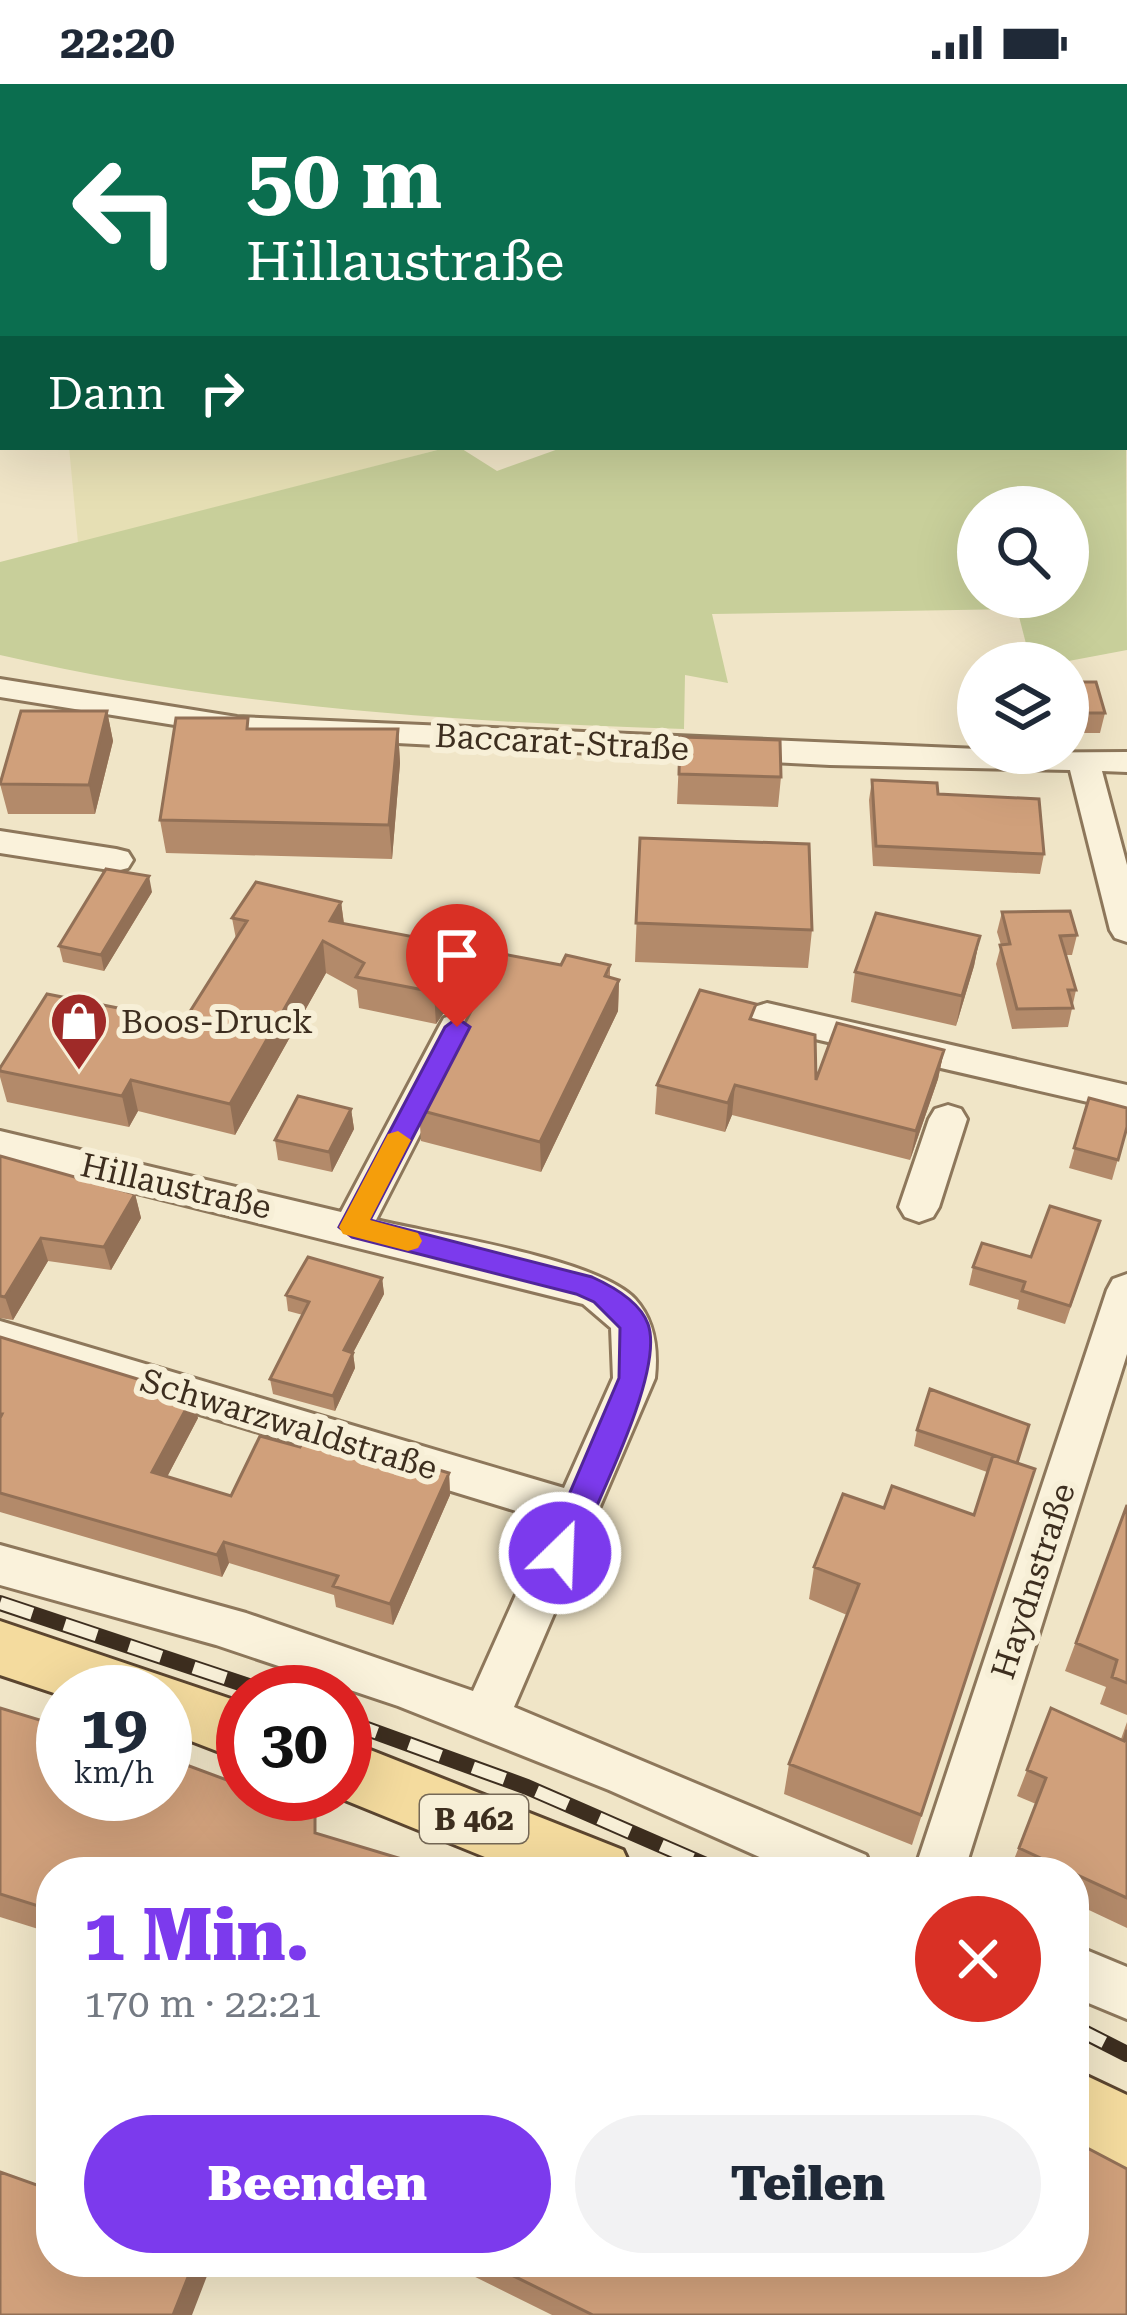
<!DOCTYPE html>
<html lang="de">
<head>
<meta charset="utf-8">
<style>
  body { margin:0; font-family:"Roboto Serif",serif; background:#f2f2f3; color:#1f2937; height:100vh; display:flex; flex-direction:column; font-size:45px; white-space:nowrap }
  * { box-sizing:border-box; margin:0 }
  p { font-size:39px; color:#747a83 }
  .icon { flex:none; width:66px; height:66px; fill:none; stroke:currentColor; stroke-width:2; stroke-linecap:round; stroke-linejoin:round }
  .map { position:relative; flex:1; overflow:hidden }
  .sheet { position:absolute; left:36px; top:1773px; width:1053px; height:420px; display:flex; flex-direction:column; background:#fff; border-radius:48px; box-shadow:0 12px 48px #0002 }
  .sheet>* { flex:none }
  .top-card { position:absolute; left:0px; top:0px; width:1128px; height:366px; box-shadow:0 12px 48px #0002; background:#0b6e4f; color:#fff; overflow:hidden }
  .tools { position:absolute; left:957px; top:402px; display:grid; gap:24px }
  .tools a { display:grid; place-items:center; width:132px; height:132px; border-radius:50%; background:#fff; box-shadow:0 12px 48px #0002; font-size:60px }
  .speed { position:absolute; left:36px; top:1581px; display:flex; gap:24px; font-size:60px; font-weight:700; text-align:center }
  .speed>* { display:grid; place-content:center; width:156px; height:156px; border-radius:50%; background:#fff; box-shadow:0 12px 48px #0002; line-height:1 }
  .speed small { font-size:30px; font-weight:400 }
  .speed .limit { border:18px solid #d22; background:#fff; color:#111 }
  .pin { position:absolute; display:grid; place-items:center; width:102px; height:102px; color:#fff; margin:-123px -51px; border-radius:50% 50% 50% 0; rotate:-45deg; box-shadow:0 0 12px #0007 }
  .pin .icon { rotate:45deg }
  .me { position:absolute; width:132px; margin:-66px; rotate:24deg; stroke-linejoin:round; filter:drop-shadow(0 0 9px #0008) }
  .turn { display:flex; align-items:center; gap:42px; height:252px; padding:0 48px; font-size:54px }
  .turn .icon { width:156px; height:156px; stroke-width:2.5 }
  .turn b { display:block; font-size:84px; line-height:102px }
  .then { display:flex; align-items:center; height:114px; padding:0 48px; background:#0003; gap:24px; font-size:45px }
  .round { display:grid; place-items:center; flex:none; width:126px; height:126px; border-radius:63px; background:#f2f2f3 }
  .overview { display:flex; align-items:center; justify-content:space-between; height:204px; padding:0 48px }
  h1 { font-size:72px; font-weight:800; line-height:90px; color:#7c3aed }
  .button { display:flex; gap:24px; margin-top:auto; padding:24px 48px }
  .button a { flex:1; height:138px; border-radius:72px; background:#7c3aed; color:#fff; font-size:48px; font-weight:800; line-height:138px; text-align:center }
  .button a+a { background:#f2f2f3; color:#1f2937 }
  .status { display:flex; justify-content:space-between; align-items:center; height:84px; padding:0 60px; background:#fff; direction:ltr }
  .status svg { height:33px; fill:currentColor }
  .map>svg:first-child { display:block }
  .farmland { fill:#e6dfb4 }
  .green { fill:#c8cf9a; fill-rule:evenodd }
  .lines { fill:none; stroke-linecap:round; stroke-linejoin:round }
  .minor-casing { stroke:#8d775b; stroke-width:6 }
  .major-casing { stroke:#5b452f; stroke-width:6 }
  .minor { fill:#faf2db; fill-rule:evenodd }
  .major { fill:#f4db9e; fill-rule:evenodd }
  .rail-casing { stroke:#3d2e1f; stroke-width:16 }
  .rail { stroke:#f7efd7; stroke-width:12; stroke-dasharray:34; stroke-linecap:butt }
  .wall { fill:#b38a6a }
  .shaded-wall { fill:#927056 }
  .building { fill:#d0a07b; stroke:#927056; stroke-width:3 }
  .route { fill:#7c3aed; stroke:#51269a; stroke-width:3 }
  .slow { fill:#f59e0b }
  .labels { text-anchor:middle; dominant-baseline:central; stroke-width:12; stroke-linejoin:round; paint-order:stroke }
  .shield { fill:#f7efd7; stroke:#756856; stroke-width:3 }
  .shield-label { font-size:30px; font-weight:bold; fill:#3d2e1f }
  .street-label { font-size:33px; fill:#3d2e1f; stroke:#f7efd7 }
  .poi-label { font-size:33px; fill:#3d2e1f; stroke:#f7efd7; text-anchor:start }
</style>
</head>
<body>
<div class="status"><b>22:20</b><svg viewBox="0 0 49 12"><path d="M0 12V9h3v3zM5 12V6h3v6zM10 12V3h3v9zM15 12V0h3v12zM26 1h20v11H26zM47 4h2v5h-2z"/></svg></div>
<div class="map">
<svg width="1127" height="2231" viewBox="0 0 1127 2231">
  <rect width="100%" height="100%" fill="#f0e5c7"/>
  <path class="farmland" d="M69,363h380l-371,96z"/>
  <path class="green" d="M1125,154l2,412 -69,13h-27l-14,-54 -305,5 16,69 -43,-8 -1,54c-229,-7 -460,-22 -684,-74v-93l449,-115h10l38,24 67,-24h561zM1068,423v90h-90v-90z"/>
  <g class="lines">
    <g class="minor-casing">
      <path id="minor" d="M0,595l237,38 741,32v4l149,-1v20l-25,-1 25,94v77l-12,-4 -5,-8 -40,-160 -240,-5 -593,-30 -237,-38z
        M0,747l116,18 12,3 5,8 -5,8 -12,3 -116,-18z
        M767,919l360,82v26l-373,-86 -5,-9 5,-9z
        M457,930l13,4 5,9 -99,193c58,14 222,39 259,79 20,22 23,50 20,79l-141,329 352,148 7,17h-80l-184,-82 -211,-84 -182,-61 -216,-60v-40l246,68 227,78 76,-170 -549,-168v-32l564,167 49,-110 -2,-50 -28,-24 -583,-145v-28l341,81 98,-185 5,-9z
        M948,1021l13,4 6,10 -28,88 -6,10 -14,5 -14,-5 -6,-10 30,-88 6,-10z
        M1127,1190v80l-163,518h-50l193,-582 6,-11z
        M1074,1861l53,22v52l-53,-22z"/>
    </g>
    <g class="major-casing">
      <path id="major" d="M0,1537l243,82v58l-78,-30v-39h-102v4l-63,-21z
        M345,1656l278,110 10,22h-111l-192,-78h15z
        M1074,1986l53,25v75l-53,-26z"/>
    </g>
    <use href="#minor" class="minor"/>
    <use href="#major" class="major"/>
    <g class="rail-casing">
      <path id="rail" d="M0,1519l267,89
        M345,1637l182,66 195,85
        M1074,1943l53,27"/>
    </g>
    <use href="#rail" class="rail"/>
  </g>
  <path class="wall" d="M1068,598l37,31 -5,20h-32z
    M107,627l6,30 -18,73h-87l-8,-30z
    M250,645h148l2,34 -8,96 -226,-6 -6,-33z
    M680,653l101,40 -3,30 -101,-3z
    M872,696l66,14 106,60 -4,20 -167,-8 -4,-66z
    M640,754l172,92 -4,38 -173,-6z
    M152,808l-48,79 -41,-9 -4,-16z
    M341,818l3,21 217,42h49v12l9,3 -1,31 -77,161 -120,-31 -2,-31 50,-96 -13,-4 -13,4 -7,10 -77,-16 -2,-18 -31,-17 -91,162 -97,-24 -9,16 -122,-25 -7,-25v-9l184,-47 52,-82 -4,-21z
    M1002,828l75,23 -5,20h-7l11,35 -8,37 -56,2 -16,-65 5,-19 -4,-13z
    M980,852l-6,30 -18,60 -105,-24 4,-30z
    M755,937l61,59 128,-30 -6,29 -28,81 -178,-45 -7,17 -70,-18 2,-29z
    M1089,1014l38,29 -15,53 -43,-12z
    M351,1025l3,20 -22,43 -54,-12 -3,-20z
    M0,1072l135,38 6,24 -30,52 -63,-9 -35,59 -13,-2z
    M1094,1155l-29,85 -48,-15 2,-9 -50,-15 4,-18 58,-10z
    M382,1194l2,16 -31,59 2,15 -20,43 -62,-17 -3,-15 33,-64 -15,-4 -2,-16z
    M0,1253l198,81 -31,59 64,19 69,-49 149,26 1,22 -57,130 -57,-18 -2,-12 -105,-32 -7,14 -222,-65z
    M917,1346l118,39 -123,376 -128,-51 5,-30 58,-149 -38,-16 5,-32 70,-59 90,7 13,-43 -73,-26z
    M1127,1420v211l-27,-11 6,-17 -41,-16z
    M0,1624l51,164v61l-51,-16z
    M1051,1624l70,31 6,-17v206l-53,-25v-31h-65l27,-68 -19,-8z
    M445,2178h629l53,53h-575z"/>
  <path class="shaded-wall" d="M107,627l6,30 -18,73 -6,-29z
    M398,645l2,34 -8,96 -3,-34z
    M149,792l3,16 -48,79 -3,-16z
    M341,818l4,31 -15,-12z
    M980,852l-6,30 -18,60 6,-30z
    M323,857l3,32 -91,162 -5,-31z
    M454,894l2,32 -13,4 -7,10 -2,-32 7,-10z
    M619,896l-1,31 -77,161 -1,-30z
    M944,966l-6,29 -28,81 6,-29z
    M131,996l7,31 -9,16 -7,-31z
    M735,1001l-3,30 -7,17 3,-29z
    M351,1025l3,20 -22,43 -3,-20z
    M135,1110l6,24 -30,52 -7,-23z
    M41,1154l7,23 -35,59 -8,-23z
    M382,1194l2,16 -38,72 -2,-16z
    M353,1269l2,15 -20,43 -2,-15z
    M193,1312l5,22 -40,76 -6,-22z
    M449,1389l1,22 -57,130 -3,-21z
    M224,1458l5,21 -7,14 -5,-22z
    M194,2178l18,1 -20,52h-19z"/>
  <path class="building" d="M1068,598h28l9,31h-37z
    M21,627h86l-18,74 -89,-1z
    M176,634h72l-1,11h151l-9,96 -229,-5z
    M680,653l100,3 1,37 -102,-3z
    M872,696l65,3 1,11 101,5 5,55 -168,-8z
    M640,754l169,6 3,86 -176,-7z
    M106,785l43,7 -48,79 -42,-9z
    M256,798l85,20 -11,19 231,44 5,-10 44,10 -5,11 14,4 -79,162 -121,-32 59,-112 -5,-14 -19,-6 -13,4 -7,10 -78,-15 8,-14 -41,-22 -93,163 -99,-24 -9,16 -122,-25v-3l47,-74 137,27 63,-100 -15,-3z
    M1070,827l7,24 -17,1 16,54h-8l5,18 -56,1 -17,-64 10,-1 -8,-32z
    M876,829l104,23 -18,60 -107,-24z
    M700,906l56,14 -6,15 65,16 1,45 21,-57 107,27 -28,81 -181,-46 -7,18 -71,-18z
    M298,1012l53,13 -22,43 -54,-12z
    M1089,1014l38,10v19l-9,33 -44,-12z
    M0,1072l135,38 -31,53 -63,-9 -36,59 -5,-1z
    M1050,1122l50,15 -30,85 -48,-15 3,-9 -52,-15 9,-24 49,14z
    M308,1173l74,21 -38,72 9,3 -20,43 -63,-17 39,-77 -23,-7z
    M0,1253l193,59 -41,76 79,24 29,-60 40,11 8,-16 141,42 -59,131 -57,-18 5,-10 -114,-34 -7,13 -217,-62v-75l2,-4h-2z
    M930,1305l99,36 -12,38 -100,-33z
    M993,1371l42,14 -114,346 -132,-51 70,-180 -45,-17 29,-73 41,14 8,-22 82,29z
    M1127,1421v178l-15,-6 5,-17 -41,-17z
    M0,1624l63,19v67h102v-37l78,29v8h21l51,20v19l130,39h-394v38l-51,-16z
    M1051,1624l73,33 3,-11v168l-108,-50 27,-70 -19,-8z
    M1074,2057l53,28v146h-534l-108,-53h589z
    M0,2088l51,18v72h143l-21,53h-173z"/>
  <path class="route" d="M457,934l13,9 -100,193 222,57c20,9 48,25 56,47 17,47 -52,180 -72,229l-5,9 -11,4 -11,-4 -5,-9 75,-175 1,-50 -26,-26 -18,-8 -224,-57 -13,-10 106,-200z"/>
  <path class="slow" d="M398,1047l13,9 -41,80 48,13 4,8 -4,7 -10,3 -65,-17 -4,-7 49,-93z"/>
  <defs>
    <g id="shop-pin" transform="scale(3)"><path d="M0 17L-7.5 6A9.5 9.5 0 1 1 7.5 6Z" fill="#9f2a28" stroke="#f7efd7"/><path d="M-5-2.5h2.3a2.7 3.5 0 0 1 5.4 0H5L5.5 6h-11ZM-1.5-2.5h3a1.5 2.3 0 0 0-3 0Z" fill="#fff"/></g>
  </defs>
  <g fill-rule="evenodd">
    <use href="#shop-pin" x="79" y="937"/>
  </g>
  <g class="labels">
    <rect class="shield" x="420" y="1711" width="108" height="48" rx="9"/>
    <g class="shield-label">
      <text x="474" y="1735">B 462</text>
    </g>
    <g class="street-label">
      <text transform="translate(562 658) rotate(3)">Baccarat-Straße</text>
      <text transform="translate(176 1102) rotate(13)">Hillaustraße</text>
      <text transform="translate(289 1340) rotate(17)">Schwarzwaldstraße</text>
      <text transform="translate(1033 1497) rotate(-72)">Haydnstraße</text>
    </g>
    <g class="poi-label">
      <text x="121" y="937">Boos-Druck</text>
    </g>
  </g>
</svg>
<div class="tools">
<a><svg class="icon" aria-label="search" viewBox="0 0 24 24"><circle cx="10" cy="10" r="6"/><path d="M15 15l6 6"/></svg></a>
<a><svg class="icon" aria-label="layers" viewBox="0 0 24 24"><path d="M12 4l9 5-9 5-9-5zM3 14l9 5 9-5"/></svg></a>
</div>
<div class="speed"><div>19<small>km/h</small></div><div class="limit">30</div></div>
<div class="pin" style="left:457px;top:943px;background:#d93025"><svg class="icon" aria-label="arrive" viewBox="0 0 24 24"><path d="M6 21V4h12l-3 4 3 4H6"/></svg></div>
<svg class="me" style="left:560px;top:1469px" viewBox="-20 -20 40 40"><circle r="17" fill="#7c3aed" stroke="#fff" stroke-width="3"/><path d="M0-11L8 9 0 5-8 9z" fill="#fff"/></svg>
<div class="top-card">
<div class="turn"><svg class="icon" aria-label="left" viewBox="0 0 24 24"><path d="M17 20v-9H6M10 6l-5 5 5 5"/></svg><div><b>50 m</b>Hillaustraße</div></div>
<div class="then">Dann<svg class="icon" aria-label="right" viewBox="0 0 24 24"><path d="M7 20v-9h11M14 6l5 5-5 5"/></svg></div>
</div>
<section class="sheet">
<div class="overview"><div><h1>1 Min.</h1><p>170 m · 22:21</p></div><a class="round" style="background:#d93025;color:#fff"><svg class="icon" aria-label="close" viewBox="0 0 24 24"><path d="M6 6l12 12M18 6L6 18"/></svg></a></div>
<div class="button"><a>Beenden</a><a>Teilen</a></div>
</section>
</div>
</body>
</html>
